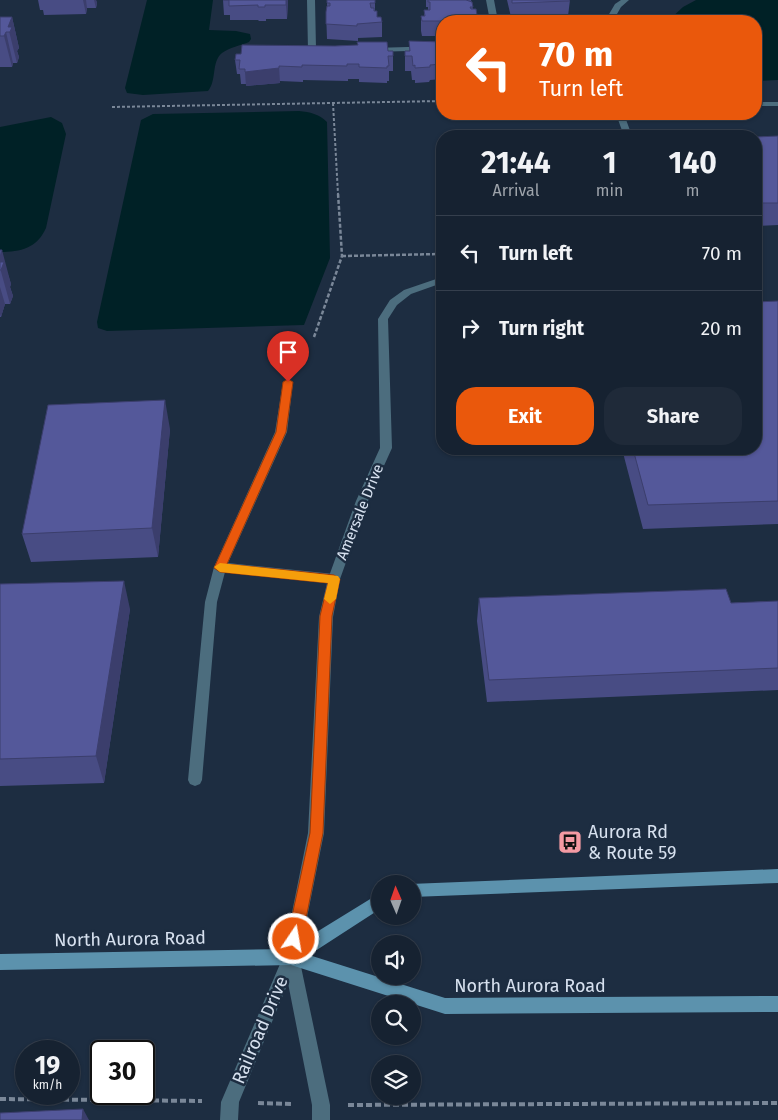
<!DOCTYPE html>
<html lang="en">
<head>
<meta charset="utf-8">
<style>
  body { margin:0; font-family:"Fira Sans",sans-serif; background:#1f2a39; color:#f1f3f6; height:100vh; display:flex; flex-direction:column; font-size:19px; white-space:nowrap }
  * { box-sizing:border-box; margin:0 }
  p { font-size:16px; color:#9ea4ab }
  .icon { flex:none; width:28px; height:28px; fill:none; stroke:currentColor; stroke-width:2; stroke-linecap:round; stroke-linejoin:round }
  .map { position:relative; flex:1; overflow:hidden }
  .details { position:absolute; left:436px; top:130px; width:326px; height:325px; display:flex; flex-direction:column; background:#162231; border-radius:20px; box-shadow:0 1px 4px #0004,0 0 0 1px #353f4d }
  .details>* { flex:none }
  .guide { position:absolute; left:436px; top:15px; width:326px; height:105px; border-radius:20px; box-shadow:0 1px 4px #0004,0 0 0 1px #353f4d; background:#ea580c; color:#fff; overflow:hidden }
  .needle { width:32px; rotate:358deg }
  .fabs { position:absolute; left:371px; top:875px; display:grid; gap:10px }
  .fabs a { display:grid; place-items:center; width:50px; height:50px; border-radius:50%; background:#162231; box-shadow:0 1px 4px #0004,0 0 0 1px #353f4d; font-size:25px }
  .speed { position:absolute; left:15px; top:1040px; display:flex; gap:10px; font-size:25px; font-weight:700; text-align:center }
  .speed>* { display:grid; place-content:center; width:65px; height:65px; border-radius:50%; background:#162231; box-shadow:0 1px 4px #0004,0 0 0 1px #353f4d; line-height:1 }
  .speed small { font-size:12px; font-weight:400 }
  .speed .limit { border:2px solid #111; border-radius:8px; background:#fff; color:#111 }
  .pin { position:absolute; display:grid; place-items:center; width:42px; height:42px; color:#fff; margin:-51px -21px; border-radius:50% 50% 50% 0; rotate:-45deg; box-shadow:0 0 5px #0007 }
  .pin .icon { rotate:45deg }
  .me { position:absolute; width:55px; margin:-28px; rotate:12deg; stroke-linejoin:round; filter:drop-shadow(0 0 4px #0008) }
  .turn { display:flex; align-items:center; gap:18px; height:105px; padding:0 20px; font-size:22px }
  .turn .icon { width:65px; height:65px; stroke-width:2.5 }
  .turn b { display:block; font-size:35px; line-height:42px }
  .eta { display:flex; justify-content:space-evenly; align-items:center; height:85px; text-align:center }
  .eta b { font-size:30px; font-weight:700; line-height:35px }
  .action { display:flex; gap:10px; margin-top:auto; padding:10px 20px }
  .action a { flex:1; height:58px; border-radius:20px; background:#ea580c; color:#fff; font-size:20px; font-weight:700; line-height:58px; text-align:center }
  .action a+a { background:#1f2a39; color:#f1f3f6 }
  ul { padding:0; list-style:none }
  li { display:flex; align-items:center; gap:15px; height:75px; padding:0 20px; border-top:1px solid #353f4d }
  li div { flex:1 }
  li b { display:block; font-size:19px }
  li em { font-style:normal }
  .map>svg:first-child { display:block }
  .water { fill:#002126 }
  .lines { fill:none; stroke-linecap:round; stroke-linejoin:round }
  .path-far2 { stroke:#7a8798; stroke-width:2; stroke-dasharray:3 2; stroke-linecap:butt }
  .path-far1 { stroke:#7a8798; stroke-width:2.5; stroke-dasharray:4 2; stroke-linecap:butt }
  .path { stroke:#7a8798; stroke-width:4; stroke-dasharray:6 3; stroke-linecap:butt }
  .service { fill:#4c6d7e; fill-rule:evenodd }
  .minor { fill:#4c6d7e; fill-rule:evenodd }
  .secondary { fill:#5c92ad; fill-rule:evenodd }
  .wall { fill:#484c84 }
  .shaded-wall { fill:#3b3e6c }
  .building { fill:#54589a; stroke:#3b3e6c }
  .route { fill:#ea580c; stroke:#983908 }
  .slow { fill:#f59e0b }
  .labels { text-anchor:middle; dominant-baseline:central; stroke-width:5; stroke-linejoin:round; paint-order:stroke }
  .street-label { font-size:15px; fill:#d7e1ef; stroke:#1d2d41 }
  .near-poi-label { font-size:18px; fill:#d7e1ef; stroke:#1d2d41; text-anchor:start }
  .near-street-label { font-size:18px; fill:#d7e1ef; stroke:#1d2d41 }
</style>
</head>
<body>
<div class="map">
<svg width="778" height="1120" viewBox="0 0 778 1120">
  <rect width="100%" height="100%" fill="#1d2d41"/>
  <path class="water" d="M147,0h66l-4,30 27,1 14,3 1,5 -2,3c-8,3 -20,6 -27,11 -11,9 -5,28 -14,38l-65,4 -16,-2 -2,-5z
    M696,0h82v80l-22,1v-60h-88l15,-14z
    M299,111c11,1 20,3 28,11l3,136 -26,67 -197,6 -9,-3 -1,-6 44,-202 12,-6z
    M51,117l11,6 4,11 -20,94c-9,20 -25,24 -46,24v-125z"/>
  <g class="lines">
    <path class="path-far2" d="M333,103l5,91
      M112,107l330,-6"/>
    <path class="path-far1" d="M342,256l100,-2
      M314,337l28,-81 -4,-63"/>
    <path class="path" d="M0,1099l202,2
      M258,1103l34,1
      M348,1105l430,-2"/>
    <path class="service" d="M756,102h22v4h-22z
      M288,379l5,3 -6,50 -59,131 106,11 4,2 2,3 -2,3 -4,2 -109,-12 -8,30 -15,178 -2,4 -5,2 -5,-2 -2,-4 17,-178 9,-35 61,-135 8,-50z"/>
    <path class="minor" d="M307,0h8l1,49h10v4h-14l-4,-2z
      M486,0h8l4,21h-8z
      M621,0h8l-8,7 -8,14h-8l10,-17z
      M442,46v4l-69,2 -4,-2 4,-2z
      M616,114h8l8,22h-8z
      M442,277v6l-31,11 -14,11 -9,14 4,129 -24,53 -28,78 -7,38 -9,216 -25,124 31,148v15h-18v-15l-24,-122 -49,119 -1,18h-18l1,-18 62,-145 25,-124 11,-216 9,-38 28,-78 24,-53 -2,-129 12,-19 14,-10z"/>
    <path class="secondary" d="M778,869v14l-366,14v-13h-2z
      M380,893v16l-71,46 136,43 333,-2v16l-333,2 -154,-49 -291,5v-16l289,-5z"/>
  </g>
  <path class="wall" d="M38,0h58l1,3 -1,5h-9l-1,6 -42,1 -1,-5h-3z
    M223,0h65l-1,19h-21v2h-7l-1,-1h-28v-5h-6z
    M327,0h48v11l2,6 5,5v15l-24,1v3l-31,-2 -1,-27 1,-5z
    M426,0h45l2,9 -31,12v15h-20l-1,-5v-15h3v-6h4v-3h-2z
    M507,0h63l-2,16 -57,1z
    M0,17h12l7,31 -2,3 2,6 -2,6h-4l-1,4h-12z
    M409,41l33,1v37l-12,1 -1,2 -14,1v-3h-3l-1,-9h-6v-20h4z
    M358,45l30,6 5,5v15h-4v10h-2v2l-28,-1v-3h-11v2l-45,-1v2l-23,-1v2l-34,3v-2h-5l-1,-10h-3l-2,-14 100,-14z
    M778,136v89l-22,1v-89z
    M0,250l11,34 -1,3 3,9 -3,8h-5l-4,13h-1z
    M778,301v223l-135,5 -21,-80h134z
    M170,429l-12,128 -127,5 -9,-28z
    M0,584l130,25 -26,174 -104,3z
    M479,598l252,5 47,-2v89l-291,12 -10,-81z"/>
  <path class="shaded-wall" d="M83,0h3l1,8 -1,6z
    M94,0h2l1,3 -1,5z
    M286,0h2l-1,19 -1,-14z
    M12,17l7,31 -2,3 2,6 -2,6 -9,-36z
    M6,32l7,31 -1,4 -8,-31z
    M279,66l1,17 -34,3 -1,-14z
    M2,250l9,34 -1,3 3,9 -3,8 -10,-36v-11z
    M0,287l5,17 -4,13 -1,-3z
    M165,400l5,29 -12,128 -6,-29z
    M124,581l6,28 -26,174 -8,-27z
    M83,1109l6,11h-7z"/>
  <path class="building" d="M223,0h63v5h-21v2h-7v-2l-29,1v-6z
    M327,0h48v3h-5l1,5h3v3h3v6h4l1,5 -25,2v2l-31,-2v-12l1,-6h3v-3h-3z
    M428,0h38l6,2 1,5h-3l1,2h5l2,12h-56l-1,-5h4l-1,-6h6v-8h-2z
    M512,0h57l1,1 -58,2z
    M0,17h12l-4,10h4l-2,5h-4l-2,4h-4z
    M409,41l33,1v22l-12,1v2l-15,1v-3l-2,1 -1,-10h-7v-5h5z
    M357,42h30l1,9h5v5h-5l1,10h-2v2l-28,-1v-3h-12v2l-45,-1v2l-23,-1v2l-34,4v-3h-6l1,-9h-5l1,-6h5l1,-9 93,1 23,-1z
    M778,136v67h-22v-66z
    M0,250h2l-2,7z
    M0,262h4l-3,8h-1z
    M778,301v200l-130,4 -15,-56h123v-147z
    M165,400l-13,128 -130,6 26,-129z
    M124,581l-28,175 -96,3v-175z
    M726,589l5,14 47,-2v67l-289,12 -10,-82z
    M83,1109l-1,11h-82v-7z"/>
  <path class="route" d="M288,379l5,3 -7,50 -59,132 107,11 6,4 -8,37 -9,217 -21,106 -2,5 -6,2 -5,-2 -2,-5 23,-106 10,-217 8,-33 -108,-11 -6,-4 62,-136 7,-50z"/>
  <path class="slow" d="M220,563l118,13 2,3 -4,20 -6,5 -6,-5 4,-16 -108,-11 -6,-5z"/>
  <defs>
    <g id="bus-square" transform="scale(1.25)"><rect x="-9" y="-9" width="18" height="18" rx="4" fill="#f49aa3" stroke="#1d2d41"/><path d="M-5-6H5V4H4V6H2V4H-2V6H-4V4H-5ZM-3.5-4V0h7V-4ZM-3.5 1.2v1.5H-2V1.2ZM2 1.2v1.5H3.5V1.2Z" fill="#111"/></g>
  </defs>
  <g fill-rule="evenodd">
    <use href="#bus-square" x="570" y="842"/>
  </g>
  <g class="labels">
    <g class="street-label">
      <text transform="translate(360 512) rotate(-68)">Amersale Drive</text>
    </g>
    <g class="near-poi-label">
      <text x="588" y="832">Aurora Rd<tspan x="588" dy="21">&amp; Route 59</tspan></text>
    </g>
    <g class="near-street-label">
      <text transform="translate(130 939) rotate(-1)">North Aurora Road</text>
      <text x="530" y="986">North Aurora Road</text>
      <text transform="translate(260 1030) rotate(-67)">Railroad Drive</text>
    </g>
  </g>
</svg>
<div class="fabs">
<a><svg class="needle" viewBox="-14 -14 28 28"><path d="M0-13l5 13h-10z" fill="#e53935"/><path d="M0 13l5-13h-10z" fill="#9ea4ab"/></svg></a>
<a><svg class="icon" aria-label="sound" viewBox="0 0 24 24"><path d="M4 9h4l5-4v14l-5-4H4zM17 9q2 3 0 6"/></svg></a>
<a><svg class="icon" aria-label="search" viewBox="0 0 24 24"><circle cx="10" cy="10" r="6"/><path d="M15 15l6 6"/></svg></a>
<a><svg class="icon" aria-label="layers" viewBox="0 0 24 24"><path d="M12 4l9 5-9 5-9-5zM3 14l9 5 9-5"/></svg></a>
</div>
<div class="speed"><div>19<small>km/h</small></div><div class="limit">30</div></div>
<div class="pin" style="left:288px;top:382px;background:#d93025"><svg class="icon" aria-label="arrive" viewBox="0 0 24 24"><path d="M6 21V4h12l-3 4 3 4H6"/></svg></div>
<svg class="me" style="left:294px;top:939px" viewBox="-20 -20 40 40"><circle r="17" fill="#ea580c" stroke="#fff" stroke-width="3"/><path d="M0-11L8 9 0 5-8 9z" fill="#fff"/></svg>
<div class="guide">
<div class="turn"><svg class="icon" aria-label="left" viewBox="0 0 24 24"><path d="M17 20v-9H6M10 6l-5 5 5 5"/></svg><div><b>70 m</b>Turn left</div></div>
</div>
<section class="details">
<div class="eta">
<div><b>21:44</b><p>Arrival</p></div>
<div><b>1</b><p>min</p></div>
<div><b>140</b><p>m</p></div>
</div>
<ul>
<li><svg class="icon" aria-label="left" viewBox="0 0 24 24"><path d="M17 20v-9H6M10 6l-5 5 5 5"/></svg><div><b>Turn left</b></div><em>70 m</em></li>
<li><svg class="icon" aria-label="right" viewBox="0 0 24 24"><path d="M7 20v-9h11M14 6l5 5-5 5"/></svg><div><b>Turn right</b></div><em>20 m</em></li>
</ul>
<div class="action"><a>Exit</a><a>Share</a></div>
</section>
</div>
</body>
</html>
